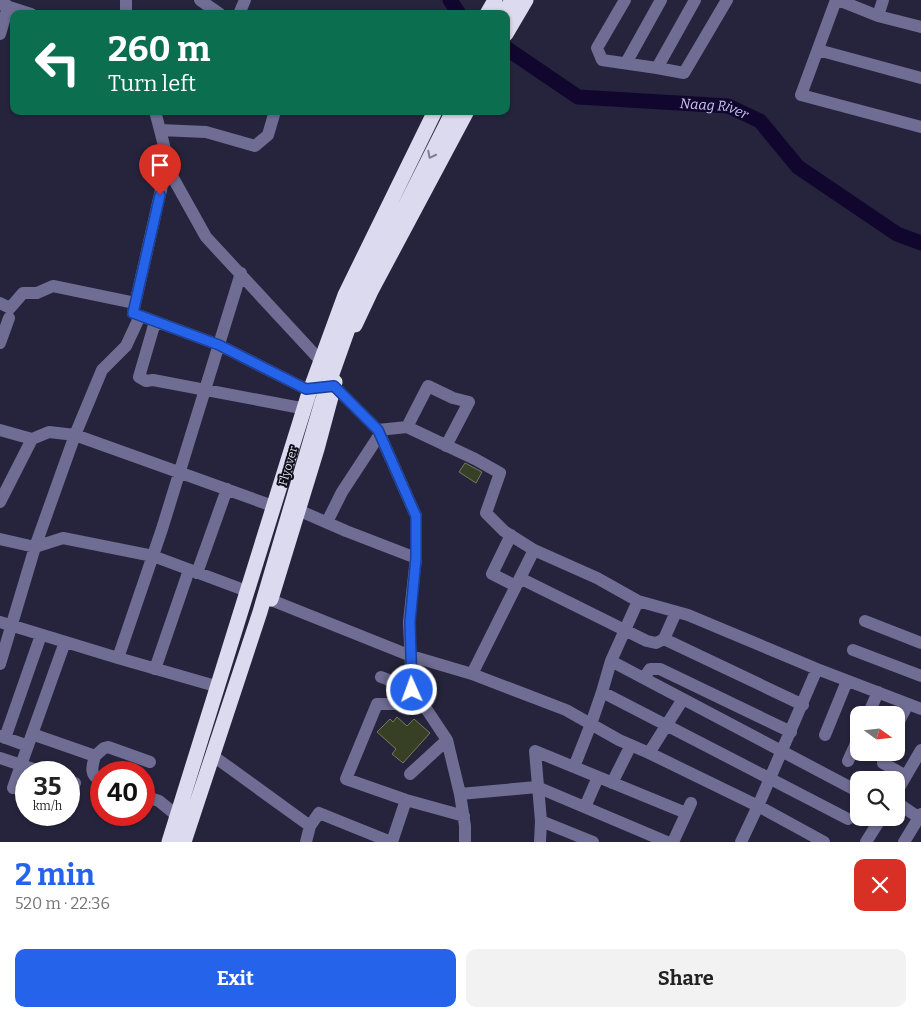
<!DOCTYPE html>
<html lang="en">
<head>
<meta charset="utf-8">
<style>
  body { margin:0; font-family:Bitter,serif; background:#f2f2f2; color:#222; height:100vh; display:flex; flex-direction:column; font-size:19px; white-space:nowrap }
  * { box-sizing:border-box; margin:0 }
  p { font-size:16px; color:#767676 }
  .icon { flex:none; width:28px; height:28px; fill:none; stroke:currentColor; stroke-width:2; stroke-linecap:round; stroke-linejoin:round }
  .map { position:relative; height:842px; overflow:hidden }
  .side { display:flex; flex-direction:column; background:#fff; flex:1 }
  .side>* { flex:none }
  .banner { position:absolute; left:10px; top:10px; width:500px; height:105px; border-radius:10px; box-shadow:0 1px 4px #0004; background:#0b6e4f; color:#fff; overflow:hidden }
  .needle { width:32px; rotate:105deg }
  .tools { position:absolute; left:850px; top:706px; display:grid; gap:10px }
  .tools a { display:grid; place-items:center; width:55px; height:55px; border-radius:10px; background:#fff; box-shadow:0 1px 4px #0004; font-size:25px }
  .speed { position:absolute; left:15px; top:761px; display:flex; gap:10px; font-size:25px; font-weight:700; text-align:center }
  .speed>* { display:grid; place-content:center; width:65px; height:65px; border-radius:50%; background:#fff; box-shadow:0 1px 4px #0004; line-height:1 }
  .speed small { font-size:12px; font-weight:400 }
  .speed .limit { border:8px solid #d22; background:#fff; color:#111 }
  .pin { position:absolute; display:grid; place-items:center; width:42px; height:42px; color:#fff; margin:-51px -21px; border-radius:50% 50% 50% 0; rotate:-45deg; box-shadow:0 0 5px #0007 }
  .pin .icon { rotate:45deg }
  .me { position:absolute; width:55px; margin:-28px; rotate:358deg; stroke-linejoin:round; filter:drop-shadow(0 0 4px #0008) }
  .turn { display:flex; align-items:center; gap:18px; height:105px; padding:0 15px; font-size:22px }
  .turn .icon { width:65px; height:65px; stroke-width:2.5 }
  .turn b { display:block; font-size:35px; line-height:42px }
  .round { display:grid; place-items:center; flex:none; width:52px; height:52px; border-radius:10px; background:#f2f2f2 }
  .head { display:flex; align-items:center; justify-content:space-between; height:85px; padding:0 15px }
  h1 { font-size:30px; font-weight:700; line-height:38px; color:#2563eb }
  .action { display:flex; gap:10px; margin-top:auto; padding:10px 15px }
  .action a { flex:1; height:58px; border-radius:10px; background:#2563eb; color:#fff; font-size:20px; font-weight:700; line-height:58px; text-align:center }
  .action a+a { background:#f2f2f2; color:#222 }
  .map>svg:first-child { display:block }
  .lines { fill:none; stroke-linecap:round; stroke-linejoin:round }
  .river { stroke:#11072e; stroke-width:15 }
  .building { fill:#373f24; stroke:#737b5e }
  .minor { stroke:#706d94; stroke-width:12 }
  .highway { stroke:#dbdaee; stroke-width:15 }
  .highway-bridge { stroke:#dbdaee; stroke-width:15 }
  .oneway { stroke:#807f8e }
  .route-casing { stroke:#184099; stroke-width:12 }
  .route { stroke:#2563eb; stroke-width:9 }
  .labels { text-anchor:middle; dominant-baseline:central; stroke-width:4; stroke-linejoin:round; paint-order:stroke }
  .street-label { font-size:12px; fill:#dedded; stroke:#100f19 }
  .water-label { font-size:14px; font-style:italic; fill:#cac7f4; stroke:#100f19 }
</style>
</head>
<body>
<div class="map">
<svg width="921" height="842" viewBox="0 0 921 842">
  <rect width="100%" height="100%" fill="#26243c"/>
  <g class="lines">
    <g class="river">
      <path d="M450,0l9,14"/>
      <path id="s1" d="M506,48l72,49 150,9 32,15 38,46 99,67 24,9"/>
    </g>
  </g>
  <path class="building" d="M465,463l17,9 -6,11 -17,-11z
    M397,717l10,9 7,-7 16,14 -27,30 -11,-9 4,-5 -19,-17 13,-13 3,3z"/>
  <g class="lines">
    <path class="minor" d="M126,0v14
      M200,0l20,14
      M625,0l-28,48 5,12 55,8 27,5 43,-73
      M836,0l-35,95 120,32
      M838,0l40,16 43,11
      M0,4l31,10
      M239,14l6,-14
      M878,16l5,-16
      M0,34l8,-27 -6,-7
      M818,50l103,28
      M626,63l35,-63
      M657,68l38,-68
      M155,111l17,65 34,61 112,121
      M160,130l46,2 49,14 13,-11 7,-24
      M168,159l-35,154 86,32 87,44 28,-3 44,44 38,86v42l-7,64 3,68 7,8 28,42 13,54 5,32v16
      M0,303l10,5 13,-15h14l16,-7 82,17
      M155,322l-16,55 7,4 7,-1 148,28
      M0,343l9,-25
      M407,427l21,-41 25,12 16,4 -23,44
      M0,430l32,9 17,-7 26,3 27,-65 24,-24 14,-30
      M378,430l29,-3 68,32 25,14 -14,40 18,18 30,19 63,28 41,23 50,14 129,54 104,40
      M0,502l32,-63
      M298,510l48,21 70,27
      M327,522l15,-30 38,-58
      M511,535l-19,39 24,12
      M0,539l35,8 28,-9 90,18 91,34
      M197,573l30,-84
      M520,578l127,63 9,2 8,-4 12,-27
      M271,600l140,56 61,18 94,36 53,30 30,13 109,53 66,36
      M865,621l56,22
      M0,622l118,36 94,27
      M664,639l139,66
      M853,650l68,26
      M118,658l44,-129 79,-256
      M611,661l72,38
      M0,664l35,-117 40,-112 195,70
      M155,669l34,-99
      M472,674l62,-124
      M381,677l24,9 6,-3
      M644,678l6,-9h10l131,63
      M602,692l9,-31 27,-60
      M868,715l10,-23
      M896,727l12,-23
      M32,734l63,22c-3,10 -6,20 6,24
      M825,735l22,-54
      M0,736l28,10
      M5,738l36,-103
      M884,752l-1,11 23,13
      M649,753l34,-54 176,93
      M95,756l9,-8 4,-1 42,15
      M0,758l21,7 44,-123
      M216,758l94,68
      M848,761l11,-24
      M574,767l17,-43 11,-32 246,127
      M410,774l37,-34
      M69,781l6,2
      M612,783l19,-38
      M13,788l8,-23 22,7
      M896,793l25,-43
      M460,794l77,-7 130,55
      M144,796l15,5 16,13
      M406,800l58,16
      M896,802l25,17
      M585,807l13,-30
      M541,821l-6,-70 151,62
      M306,842l4,-16 9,-13 72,29
      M392,842l14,-42 -60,-21 31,-75h20l22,-6
      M540,842l1,-21 52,21
      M673,842l18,-39
      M741,842l17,-36 59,-137
      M866,842l15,-24
      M904,842l17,-28"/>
    <path class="highway" d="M487,14l8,-14
      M504,14l8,-14
      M506,34l20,-34
      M355,325l16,-34 96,-180
      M271,599l46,-150 18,-67"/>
    <path class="highway-bridge" d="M169,842l139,-446 37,-101 90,-184
      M184,842l76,-230 62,-210 37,-104 94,-187"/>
  </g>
  <defs><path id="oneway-chevron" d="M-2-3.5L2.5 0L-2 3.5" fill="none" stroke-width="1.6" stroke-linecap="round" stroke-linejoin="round" transform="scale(1.25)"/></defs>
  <use class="oneway" href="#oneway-chevron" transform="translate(431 155) rotate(117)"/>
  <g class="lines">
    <g class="route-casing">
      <path id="route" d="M160,195l-27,118 86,32 87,44 28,-3 44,44 38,86v42l-6,64 2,68"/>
    </g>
    <use href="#route" class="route"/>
  </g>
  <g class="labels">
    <g class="street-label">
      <text transform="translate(288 466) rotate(-74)">Flyover</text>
    </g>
    <g class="water-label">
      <text stroke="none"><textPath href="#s1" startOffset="224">Naag River</textPath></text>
    </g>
  </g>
</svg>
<div class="tools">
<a><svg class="needle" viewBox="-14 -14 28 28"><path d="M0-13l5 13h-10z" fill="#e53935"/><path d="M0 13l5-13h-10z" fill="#767676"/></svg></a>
<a><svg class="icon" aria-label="search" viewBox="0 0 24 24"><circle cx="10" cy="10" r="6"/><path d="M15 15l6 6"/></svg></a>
</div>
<div class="speed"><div>35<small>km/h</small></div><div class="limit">40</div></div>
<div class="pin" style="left:160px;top:195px;background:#d93025"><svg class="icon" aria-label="arrive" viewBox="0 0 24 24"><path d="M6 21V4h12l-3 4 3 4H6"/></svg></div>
<svg class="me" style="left:412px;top:690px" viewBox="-20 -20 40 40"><circle r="17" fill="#2563eb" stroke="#fff" stroke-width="3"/><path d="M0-11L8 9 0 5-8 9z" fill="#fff"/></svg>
<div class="banner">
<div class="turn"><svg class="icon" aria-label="left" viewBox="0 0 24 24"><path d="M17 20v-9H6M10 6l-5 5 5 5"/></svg><div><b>260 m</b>Turn left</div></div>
</div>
</div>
<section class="side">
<div class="head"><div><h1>2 min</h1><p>520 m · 22:36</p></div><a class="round" style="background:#d93025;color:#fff"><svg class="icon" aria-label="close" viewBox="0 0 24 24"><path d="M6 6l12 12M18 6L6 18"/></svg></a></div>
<div class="action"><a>Exit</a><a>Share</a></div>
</section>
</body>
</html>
